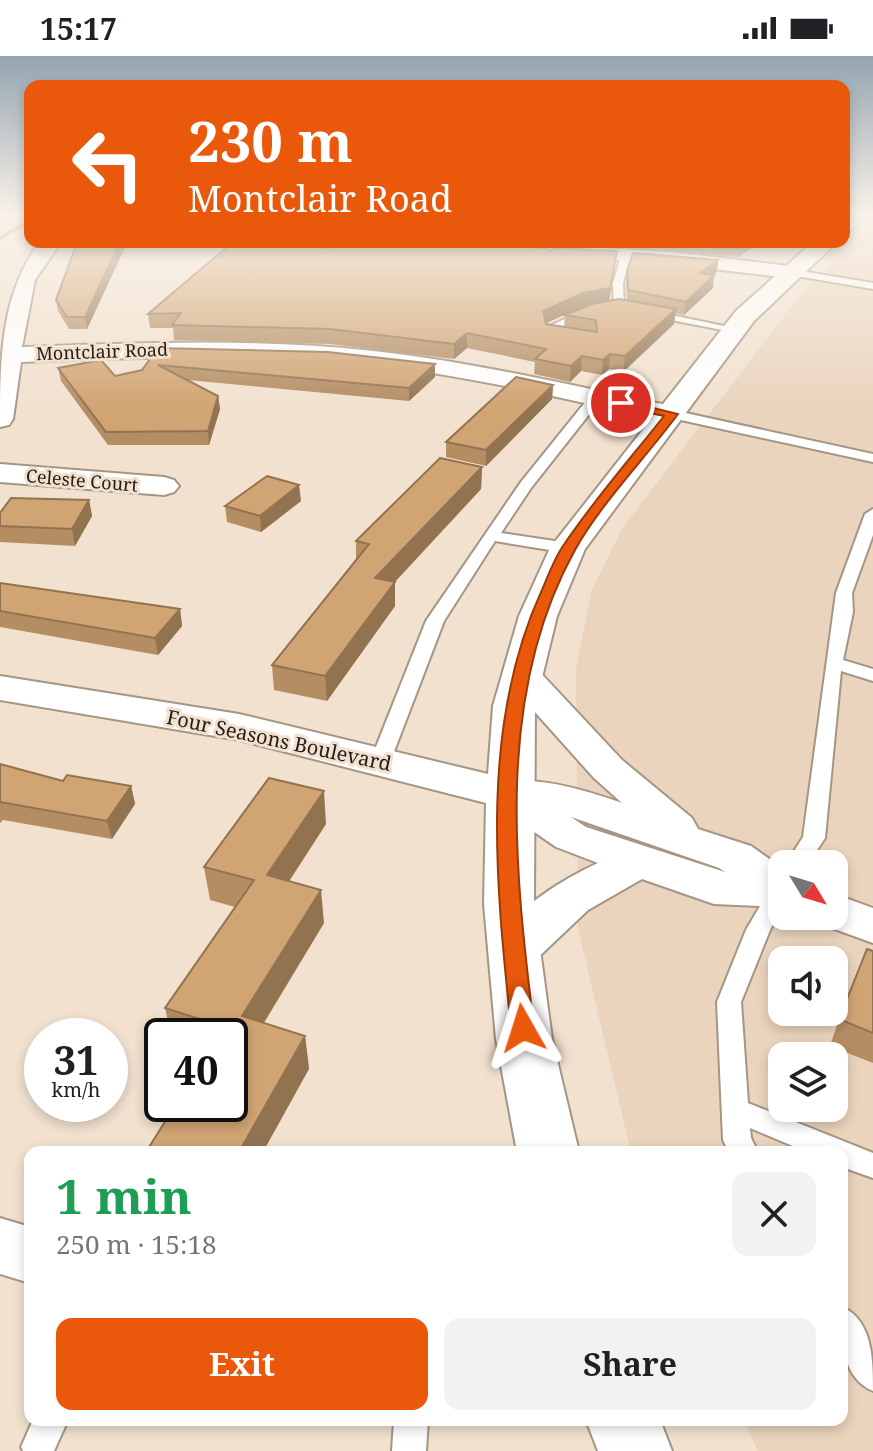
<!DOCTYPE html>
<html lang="en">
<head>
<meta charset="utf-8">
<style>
  body { margin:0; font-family:"Noto Serif",serif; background:#f2f2f2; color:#202124; height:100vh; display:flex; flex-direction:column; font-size:30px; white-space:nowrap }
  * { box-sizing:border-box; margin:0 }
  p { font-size:26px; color:#757577 }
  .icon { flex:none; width:44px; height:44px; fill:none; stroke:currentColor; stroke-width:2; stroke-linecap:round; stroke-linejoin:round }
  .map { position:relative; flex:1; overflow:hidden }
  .sheet { position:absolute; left:24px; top:1090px; width:824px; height:280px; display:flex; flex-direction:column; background:#fff; border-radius:16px; box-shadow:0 4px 12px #0003 }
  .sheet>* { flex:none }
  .top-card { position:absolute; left:24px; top:24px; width:826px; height:168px; border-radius:16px; box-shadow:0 4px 12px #0003; background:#ea580c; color:#fff; overflow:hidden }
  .needle { width:52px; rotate:128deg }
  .fabs { position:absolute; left:768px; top:794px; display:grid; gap:16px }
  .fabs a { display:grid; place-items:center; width:80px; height:80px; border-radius:16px; background:#fff; box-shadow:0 4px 12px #0003; font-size:40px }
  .speed { position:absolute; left:24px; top:962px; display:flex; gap:16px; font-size:40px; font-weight:700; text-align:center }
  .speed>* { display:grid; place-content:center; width:104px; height:104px; border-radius:50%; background:#fff; box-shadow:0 4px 12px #0003; line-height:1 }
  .speed small { font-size:20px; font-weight:400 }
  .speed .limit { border:4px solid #111; border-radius:12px; background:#fff; color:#111 }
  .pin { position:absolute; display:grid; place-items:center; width:68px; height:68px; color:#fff; margin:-34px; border:4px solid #fff; border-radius:50%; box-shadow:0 2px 8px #0007 }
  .me { position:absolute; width:88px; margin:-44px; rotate:354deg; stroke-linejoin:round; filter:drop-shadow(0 0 6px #0008) }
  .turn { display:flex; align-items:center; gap:28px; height:168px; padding:0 32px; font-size:36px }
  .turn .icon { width:104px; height:104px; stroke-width:2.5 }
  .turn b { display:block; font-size:56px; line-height:68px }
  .round { display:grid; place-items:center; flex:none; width:84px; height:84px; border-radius:16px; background:#f2f2f2 }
  .head { display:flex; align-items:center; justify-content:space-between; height:136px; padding:0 32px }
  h1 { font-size:48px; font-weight:700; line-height:60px; color:#1e9e55 }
  .primary-button { display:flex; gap:16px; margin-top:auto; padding:16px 32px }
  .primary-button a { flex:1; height:92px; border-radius:16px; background:#ea580c; color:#fff; font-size:32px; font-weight:700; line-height:92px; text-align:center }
  .primary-button a+a { background:#f2f2f2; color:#202124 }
  .status { display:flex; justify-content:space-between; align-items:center; height:56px; padding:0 40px; background:#fff; direction:ltr }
  .status svg { height:22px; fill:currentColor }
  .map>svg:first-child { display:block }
  .built { fill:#ead4bd; fill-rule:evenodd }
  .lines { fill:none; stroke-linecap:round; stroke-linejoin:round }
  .stream { fill:#8b6a47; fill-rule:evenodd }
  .service-casing { stroke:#a59584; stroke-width:4 }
  .minor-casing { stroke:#a59584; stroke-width:4 }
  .tertiary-casing { stroke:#a59584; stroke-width:4 }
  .service { fill:#fff; fill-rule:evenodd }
  .minor { fill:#fff; fill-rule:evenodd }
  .tertiary { fill:#fff; fill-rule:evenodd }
  .wall { fill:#b48d63; fill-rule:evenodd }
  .shaded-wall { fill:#927350 }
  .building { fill:#d1a473; stroke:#927350; stroke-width:2 }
  .route { fill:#ea580c; stroke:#983908; stroke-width:2 }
  .labels { text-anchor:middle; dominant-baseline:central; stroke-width:6; stroke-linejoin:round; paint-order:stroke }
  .far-street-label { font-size:18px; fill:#231d17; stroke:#f2e1cf }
  .street-label { font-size:20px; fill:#231d17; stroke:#f2e1cf }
</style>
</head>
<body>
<div class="status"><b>15:17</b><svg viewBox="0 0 49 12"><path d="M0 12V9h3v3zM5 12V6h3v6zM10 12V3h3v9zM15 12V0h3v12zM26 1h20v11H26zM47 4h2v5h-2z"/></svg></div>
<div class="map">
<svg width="873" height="1395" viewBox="0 0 873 1395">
  <rect width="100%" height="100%" fill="#f2e1cf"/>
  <path class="built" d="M873,169v1226h-115l-15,-31h99v-268h-211l-53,-223 -2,-260 16,-79 31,-63 178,-233zM782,808h52v52h-52zM782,904h52v52h-52zM782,1000h52v52h-52z"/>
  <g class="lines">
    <path class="stream" d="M30,163v4l-30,17v-4z"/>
    <g class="service-casing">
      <path id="service" d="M626,197l5,3 -8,27 1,22 114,24v4l-124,-24 -1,-26 8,-27z
        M789,213l84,14v6l-88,-15v-4z
        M586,253l10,2 -39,19 8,4v4h-8l-16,-8z
        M591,339l11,3 -71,90 -30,45 67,10 8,5 -8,5 -73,-12 -51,80 -54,141 -3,5h-14l-3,-5 56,-141 95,-139z
        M672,354l201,44v8l-206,-45 -2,-3z
        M873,453v26l-21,58 1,19 -10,48 30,9v12l-32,-10 -16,167 -17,26h-22l17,-27 33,-244 29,-79z
        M782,824v28l-12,22 -29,72 7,101 125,50v25l-31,-11v-15h-35l-57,-24 1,10 7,14h-29l-6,-12 -6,-138 29,-72 28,-48z
        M842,1251c31,13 31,54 31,84 -33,-14 -31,-54 -31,-84z
        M33,1364h35l-14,31h-31l-2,-4z
        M394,1364h34l-2,31h-34z"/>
    </g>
    <g class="minor-casing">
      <path id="minor" d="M19,158h11v6l-9,-2z
        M40,186h21l-26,38 -13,67c117,-4 235,-9 352,4 100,11 199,35 298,55l9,2 4,6 -4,6 -9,2c-99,-21 -198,-46 -299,-57 -117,-12 -235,-8 -352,-3l-8,57 -4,6 -9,2c0,-66 0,-133 40,-185z
        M562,190l109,6 118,14 10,6 -10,6 -118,-14 -116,-8 -3,-4 3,-4z
        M0,408l164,13 10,3 5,6 -5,6 -10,3 -164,-13z
        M522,608l13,3 87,93 70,58 6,11 53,17 31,22v39l-68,-3 -72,-25 -54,31 -57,54 -17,5 -17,-5 -7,-13c22,-40 67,-69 108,-88l-42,-16 -62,-43 -6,-10 6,-10c39,-10 91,6 128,19l-28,-25 -85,-95 -5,-8 5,-8zM571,761l148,51 6,4 -139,-45z
        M834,838l39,14v35l-55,-20 -4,-7h20z
        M0,1162l30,9v56l-30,-9z"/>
    </g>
    <g class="tertiary-casing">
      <path id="tertiary" d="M867,158l-16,16 -7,2 1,-18z
        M813,186h24l-83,79 -169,228 -28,67 -22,90 -1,198 18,135 27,113h-62l-21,-113 -12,-135 2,-101 -247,-63 -239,-40v-24l239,38 249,60 5,-68 26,-90 31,-68 186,-237z
        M586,1364h74l12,31h-74z"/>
    </g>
    <use href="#service" class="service"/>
    <use href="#minor" class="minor"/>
    <use href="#tertiary" class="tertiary"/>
  </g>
  <path class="wall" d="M575,186h186l-23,15 -163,-12z
    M126,189l-39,84h-18l-11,-18 -2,-11z
    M329,192l222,3 64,13 -6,37 18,-1 -1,-17 1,-12 91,-11 -1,12 -4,3v13l-29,27 -9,-2 -1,11 -51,48 -14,-3 -7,6 -21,-4 -11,11 -36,-8 1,-12 -68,-14 -13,11 -124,-15 -156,-4 -1,-12h-23l-2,-14zM582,251h3l-20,8 -1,12 -18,-3v-1z
    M158,292l277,29 -26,24 -221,-21 30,16 2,13 -11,36h-101l-47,-64 -3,-13 57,8 27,-6z
    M553,329l-1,14 -66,67 -40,-9v-15z
    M482,411l-1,22 -86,93v24l-68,95 -53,-11 -2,-25 84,-105v-19z
    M89,444l3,16 -17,30 -75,-4v-29z
    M301,445l-40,31 -34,-10 -2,-16z
    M0,527l180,26 2,17 -24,29 -158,-28z
    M0,708l63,17 68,5 4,18 -23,35 -109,-19 -3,3z
    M326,768l-37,57 35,42 -60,100 41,13 4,33 -79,-33h-59l-6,-28 70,-101 -25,-7 -6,-33z
    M873,895v112l-43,-17 9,-27z"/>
  <path class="shaded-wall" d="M120,186h5l1,3 -39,84 -2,-12z
    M750,186h11l-23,15 2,-8z
    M617,195l-8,51 -27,5 -40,18 1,-14z
    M718,204l-1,12 -19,13 2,-12z
    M714,219l-1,13 -29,27 2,-13z
    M676,253l-2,15 -51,48 2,-16z
    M467,277v15l-13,11v-15z
    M610,298l-1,15 -7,6 1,-15z
    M582,300l-1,15 -11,11 1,-16z
    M435,308v13l-26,24v-13z
    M553,329l-1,14 -66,67v-16z
    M218,340l2,13 -11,36 -1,-14z
    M482,411l-1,22 -105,113 -1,-24z
    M299,429l2,16 -40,31 -1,-16z
    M89,444l3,16 -17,30 -3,-17z
    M395,526v24l-68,95 -2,-25z
    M180,553l2,17 -24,29 -3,-17z
    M131,730l4,18 -23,35 -5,-18z
    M324,735l2,33 -55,85 -4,-34z
    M321,834l3,33 -77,127 -5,-34z
    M305,980l4,33 -46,83h-24z"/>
  <path class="building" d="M85,186h35l-35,75h-18l-11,-17 19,-52z
    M233,186h20l76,6v-6h99l119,6 4,3 4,-3 62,3 -7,37 -27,5 -40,18 3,13 51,8 -1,-12 -31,-5 27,-11 27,-5 57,10 -51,47 -15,-2 -7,6 -21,-4 -11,10 -36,-7 11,-10 -79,-16 -13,11 -124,-15 -158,-4 9,-12 -33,1z
    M647,186h103l-10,7z
    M633,197l85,7 -18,13 14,2 -28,27 -58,-12 -1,-19z
    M158,292l170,4 107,12 -26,24 -251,-23 60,31 -10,35 -102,1 -48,-64 43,-8 14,16 27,-6z
    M516,321l37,8 -67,65 -40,-8z
    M440,402l42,9 -107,111 20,4 -70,94 -53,-11 97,-121 -13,-3z
    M267,420l32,9 -39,31 -35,-10z
    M11,442l78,2 -17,29 -72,-3v-13z
    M0,527l180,26 -25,29 -155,-27z
    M0,708l63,17 4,-6 64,11 -24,35 -107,-19z
    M269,722l55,13 -57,84 54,15 -79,126 63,20 -66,116h-93l30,-48h54v-68h-11l6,-9 -60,-19 89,-128 -50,-13z
    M867,893l6,2v82l-34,-14z"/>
  <linearGradient id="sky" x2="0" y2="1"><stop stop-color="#94a4b0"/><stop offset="0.45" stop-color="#f9f2e9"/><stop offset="1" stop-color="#f9f2e9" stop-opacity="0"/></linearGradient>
  <rect width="873" height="353" fill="url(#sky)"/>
  <path class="route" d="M621,344l57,14c-31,42 -79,92 -103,136 -81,145 -60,322 -41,478l-3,7h-16l-4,-7c-15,-144 -32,-302 31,-438 6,-14 12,-31 21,-44 30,-45 67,-87 101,-130l-47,-10v-5z"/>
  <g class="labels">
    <g class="far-street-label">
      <text transform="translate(102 295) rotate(-2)">Montclair Road</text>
      <text transform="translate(82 424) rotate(5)">Celeste Court</text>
    </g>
    <g class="street-label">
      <text transform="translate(279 684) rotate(12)">Four Seasons Boulevard</text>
    </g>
  </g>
</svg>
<div class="fabs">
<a><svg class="needle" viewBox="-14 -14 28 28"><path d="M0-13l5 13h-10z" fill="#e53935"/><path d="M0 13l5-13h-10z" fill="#757577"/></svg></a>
<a><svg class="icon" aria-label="sound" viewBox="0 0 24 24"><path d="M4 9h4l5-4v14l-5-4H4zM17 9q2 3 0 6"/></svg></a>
<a><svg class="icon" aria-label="layers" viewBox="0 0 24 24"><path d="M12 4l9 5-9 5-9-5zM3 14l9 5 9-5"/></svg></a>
</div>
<div class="speed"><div>31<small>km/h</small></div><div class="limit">40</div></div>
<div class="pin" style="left:621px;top:347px;background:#d93025"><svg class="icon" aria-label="arrive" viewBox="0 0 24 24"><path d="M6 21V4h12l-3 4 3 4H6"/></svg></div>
<svg class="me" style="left:523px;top:972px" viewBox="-20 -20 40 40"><path d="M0-17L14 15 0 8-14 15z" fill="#ea580c" stroke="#fff" stroke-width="4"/></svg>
<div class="top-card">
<div class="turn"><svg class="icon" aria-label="left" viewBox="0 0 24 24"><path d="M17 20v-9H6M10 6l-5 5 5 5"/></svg><div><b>230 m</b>Montclair Road</div></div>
</div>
<section class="sheet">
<div class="head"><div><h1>1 min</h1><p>250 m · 15:18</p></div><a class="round"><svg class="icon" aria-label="close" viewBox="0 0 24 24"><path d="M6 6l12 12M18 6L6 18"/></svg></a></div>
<div class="primary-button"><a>Exit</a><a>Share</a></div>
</section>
</div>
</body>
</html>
